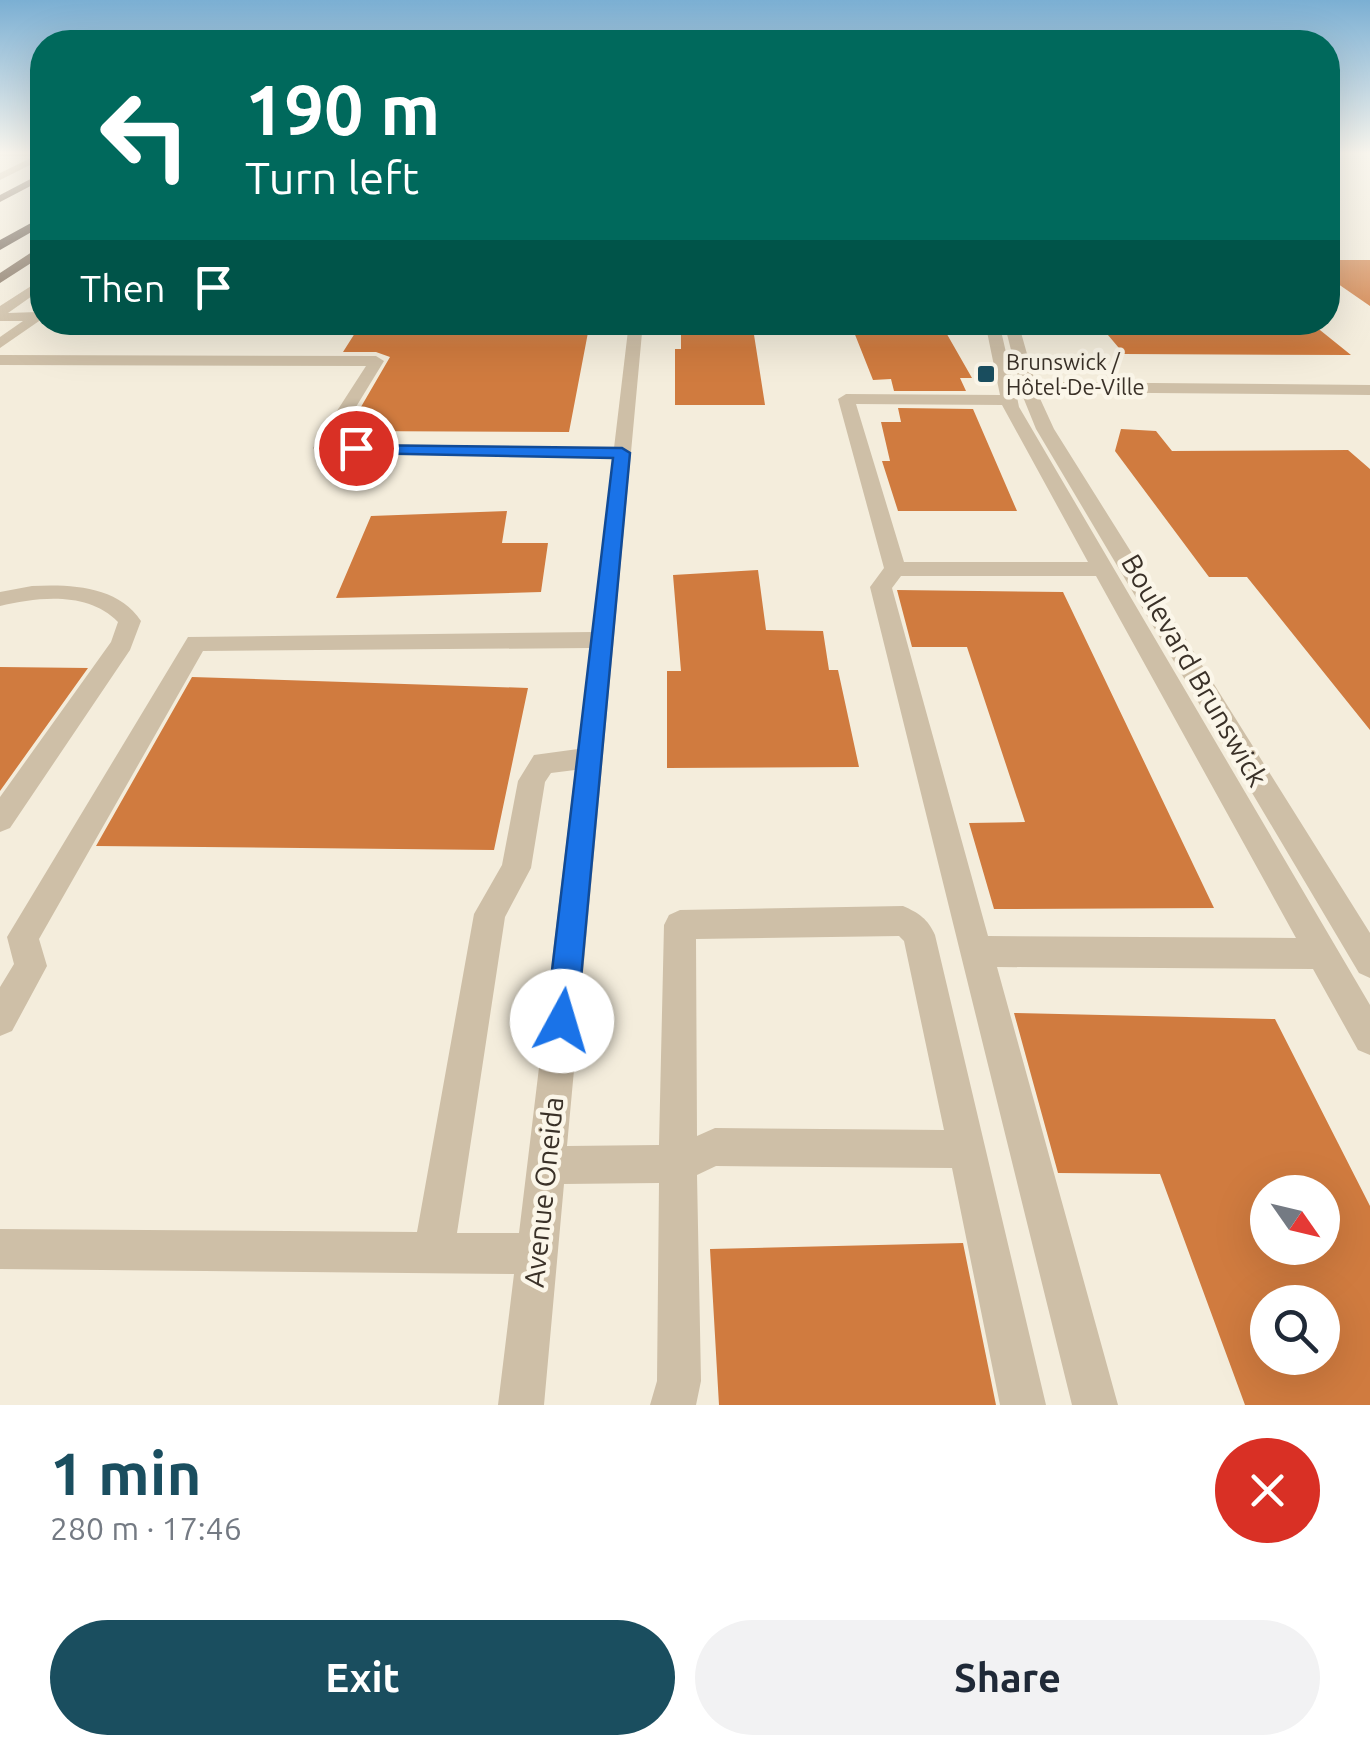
<!DOCTYPE html>
<html lang="en">
<head>
<meta charset="utf-8">
<style>
  body { margin:0; font-family:Ubuntu,sans-serif; background:#f2f2f3; color:#1f2937; height:100vh; display:flex; flex-direction:column; font-size:38px; white-space:nowrap }
  * { box-sizing:border-box; margin:0 }
  p { font-size:32px; color:#747a83 }
  .icon { flex:none; width:55px; height:55px; fill:none; stroke:currentColor; stroke-width:2; stroke-linecap:round; stroke-linejoin:round }
  .map { position:relative; height:1405px; overflow:hidden }
  .details { display:flex; flex-direction:column; background:#fff; flex:1 }
  .details>* { flex:none }
  .banner { position:absolute; left:30px; top:30px; width:1310px; height:305px; border-radius:40px; box-shadow:0 10px 40px #0002; background:#00695c; color:#fff; overflow:hidden }
  .needle { width:65px; rotate:124deg }
  .buttons { position:absolute; left:1250px; top:1175px; display:grid; gap:20px }
  .buttons a { display:grid; place-items:center; width:90px; height:90px; border-radius:50%; background:#fff; box-shadow:0 10px 40px #0002; font-size:50px }
  .pin { position:absolute; display:grid; place-items:center; width:85px; height:85px; color:#fff; margin:-42px; border:5px solid #fff; border-radius:50%; box-shadow:0 2px 10px #0007 }
  .me { position:absolute; width:110px; margin:-55px; rotate:6deg; stroke-linejoin:round; filter:drop-shadow(0 0 8px #0008) }
  .turn { display:flex; align-items:center; gap:35px; height:210px; padding:0 50px; font-size:45px }
  .turn .icon { width:130px; height:130px; stroke-width:2.5 }
  .turn b { display:block; font-size:70px; line-height:85px }
  .then { display:flex; align-items:center; height:95px; padding:0 50px; background:#0003; gap:20px; font-size:38px }
  .round { display:grid; place-items:center; flex:none; width:105px; height:105px; border-radius:52px; background:#f2f2f3 }
  .summary { display:flex; align-items:center; justify-content:space-between; height:170px; padding:0 50px }
  h1 { font-size:60px; font-weight:700; line-height:75px; color:#1a4e5f }
  .action { display:flex; gap:20px; margin-top:auto; padding:20px 50px }
  .action a { flex:1; height:115px; border-radius:60px; background:#1a4e5f; color:#fff; font-size:40px; font-weight:700; line-height:115px; text-align:center }
  .action a+a { background:#f2f2f3; color:#1f2937 }
  .map>svg:first-child { display:block }
  .building { fill:#d07b3f; fill-rule:evenodd }
  .lines { fill:none; stroke-linecap:round; stroke-linejoin:round }
  .minor { fill:#cebfa7; fill-rule:evenodd }
  .major { fill:#7d6b58; fill-rule:evenodd }
  .highway { fill:#5b4c3e; fill-rule:evenodd }
  .route { fill:#1a73e8; stroke:#114b97; stroke-width:2.5 }
  .poi-dot { fill:#1a4e5f; stroke:#fbf6e9; stroke-width:4 }
  .labels { text-anchor:middle; dominant-baseline:central; stroke-width:9; stroke-linejoin:round; paint-order:stroke }
  .far-poi-label { font-size:22px; fill:#3a3128; stroke:#fbf6e9; text-anchor:start }
  .street-label { font-size:28px; fill:#3a3128; stroke:#fbf6e9 }
</style>
</head>
<body>
<div class="map">
<svg width="1370" height="1405" viewBox="0 0 1370 1405">
  <rect width="100%" height="100%" fill="#f4eddc"/>
  <path class="building" d="M1328,260h42v46l-42,-29z
    M362,322h228l-21,110 -222,-1 43,-74 -14,-5h-33z
    M681,322h71l13,83h-90v-56h6z
    M850,322h90l32,56h-12l6,13h-72l-3,-12 -18,1z
    M1097,322h213l41,33 -227,-1z
    M898,408l75,1 44,102h-119l-16,-50h8l-9,-39h20z
    M1121,429l35,2 16,20 176,-1 22,19v261l-123,-153h-38l-94,-126z
    M507,511l-5,32h46l-7,49 -205,6 35,-82z
    M758,570l8,60 57,1 6,39h9l21,97 -192,1v-97h14l-8,-96z
    M897,590l166,2 151,316 -220,1 -25,-86 56,-1 -58,-175h-55z
    M0,667l88,1 -88,123z
    M192,677l336,11 -34,162 -398,-4z
    M1014,1013l261,6 95,187v199h-125l-85,-231 -102,-1zM1268,1192h54v56h-54zM1268,1302h54v56h-54z
    M963,1243l33,162h-277l-9,-156z"/>
  <g class="lines">
    <path class="minor" d="M0,152h42v7l-42,21v-7l35,-17h-35z
      M42,279v10l-34,24 30,-1 4,1v6l-42,29v-11l23,-16h-23v-15z
      M629,322h14l-76,824 92,-1 5,-220 5,-10 11,-5 223,-4c16,7 25,13 32,29l111,470h-46l-48,-237 -236,-2 -19,9 4,206 -5,24h-46l7,-24 2,-198 -95,1 -20,221h-46l16,-131 -514,-5v-40l417,3 57,-318 28,-49 16,-84 16,-26 44,-6 12,-101 -387,3 -164,288 8,27 -35,65 -12,5v-49l14,-23 -7,-27 181,-300 404,-5 21,-174 -297,-6 -3,-4 53,-82 -366,-1v-10l376,1 8,5 -50,82 280,5zM575,770l-56,463h-62l48,-316 26,-49 14,-86 6,-9zM899,936l5,5 40,189 -229,-2 -18,8 -1,-197z
      M985,322h14l14,61 6,-1 -15,-60h14l17,60 335,3v10l-333,-3 17,37 316,504v45l-11,-5 -323,-544 -15,-37h-5l3,15 351,598v50l-12,-5 -45,-81 -316,-2 121,438h-46l-202,-818 14,-19 -46,-169 8,-5 154,1zM856,404l146,1 86,157h-184zM901,576h195l200,362 -308,-2 -96,-348z
      M32,586c39,-2 86,0 109,35l-11,29 -120,178 -10,4v-35l111,-155 7,-20c-30,-31 -80,-25 -118,-16v-14z"/>
    <path class="major" d="M42,173v7l-42,22v-7z
      M38,248h4v8l-42,27v-10z"/>
    <path class="highway" d="M42,217v9l-42,24v-10z"/>
  </g>
  <linearGradient id="sky" x2="0" y2="1"><stop stop-color="#7bafd3"/><stop offset="0.44" stop-color="#faf7ef"/><stop offset="1" stop-color="#faf7ef" stop-opacity="0"/></linearGradient>
  <rect width="1370" height="348" fill="url(#sky)"/>
  <path class="route" d="M350,445l272,3 8,5 -53,568 -4,11 -11,5 -11,-5 -5,-11 67,-563 -257,-5 -8,-5z"/>
  <rect class="poi-dot" x="976" y="364" width="20" height="20" rx="5"/>
  <g class="labels">
    <g class="far-poi-label">
      <text x="1006" y="361">Brunswick /<tspan x="1006" dy="25">Hôtel-De-Ville</tspan></text>
    </g>
    <g class="street-label">
      <text transform="translate(1195 670) rotate(60)">Boulevard Brunswick</text>
      <text transform="translate(543 1192) rotate(-84)">Avenue Oneida</text>
    </g>
  </g>
</svg>
<div class="buttons">
<a><svg class="needle" viewBox="-14 -14 28 28"><path d="M0-13l5 13h-10z" fill="#e53935"/><path d="M0 13l5-13h-10z" fill="#747a83"/></svg></a>
<a><svg class="icon" aria-label="search" viewBox="0 0 24 24"><circle cx="10" cy="10" r="6"/><path d="M15 15l6 6"/></svg></a>
</div>
<div class="pin" style="left:356px;top:448px;background:#d93025"><svg class="icon" aria-label="arrive" viewBox="0 0 24 24"><path d="M6 21V4h12l-3 4 3 4H6"/></svg></div>
<svg class="me" style="left:562px;top:1021px" viewBox="-20 -20 40 40"><circle r="19" fill="#fff"/><path d="M0-13L10 11 0 6-10 11z" fill="#1a73e8"/></svg>
<div class="banner">
<div class="turn"><svg class="icon" aria-label="left" viewBox="0 0 24 24"><path d="M17 20v-9H6M10 6l-5 5 5 5"/></svg><div><b>190 m</b>Turn left</div></div>
<div class="then">Then<svg class="icon" aria-label="arrive" viewBox="0 0 24 24"><path d="M6 21V4h12l-3 4 3 4H6"/></svg></div>
</div>
</div>
<section class="details">
<div class="summary"><div><h1>1 min</h1><p>280 m · 17:46</p></div><a class="round" style="background:#d93025;color:#fff"><svg class="icon" aria-label="close" viewBox="0 0 24 24"><path d="M6 6l12 12M18 6L6 18"/></svg></a></div>
<div class="action"><a>Exit</a><a>Share</a></div>
</section>
</body>
</html>
